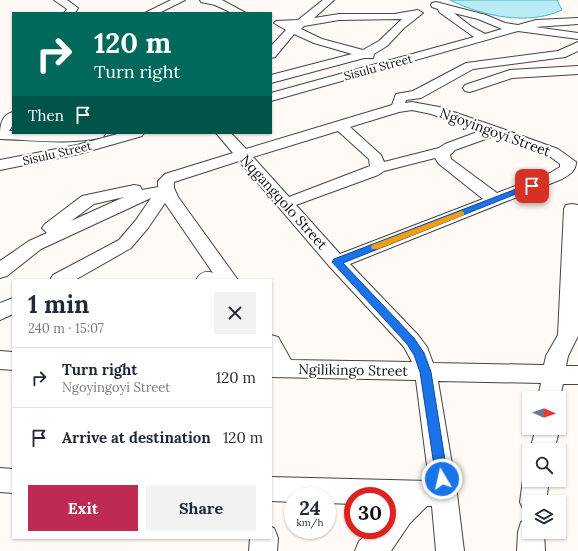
<!DOCTYPE html>
<html lang="en">
<head>
<meta charset="utf-8">
<style>
  body { margin:0; font-family:Lora,serif; background:#f2f2f3; color:#1f2937; height:100vh; display:flex; flex-direction:column; font-size:15px; white-space:nowrap }
  * { box-sizing:border-box; margin:0 }
  p { font-size:13px; color:#747a83 }
  .icon { flex:none; width:22px; height:22px; fill:none; stroke:currentColor; stroke-width:2; stroke-linecap:round; stroke-linejoin:round }
  .map { position:relative; flex:1; overflow:hidden }
  .panel { position:absolute; left:12px; top:279px; width:260px; height:260px; display:flex; flex-direction:column; background:#fff; border-radius:0px; box-shadow:0 1px 3px #0004 }
  .panel>* { flex:none }
  .top-card { position:absolute; left:12px; top:12px; width:260px; height:122px; border-radius:0px; box-shadow:0 1px 3px #0004; background:#00695c; color:#fff; overflow:hidden }
  .needle { width:26px; rotate:92deg }
  .controls { position:absolute; left:522px; top:391px; display:grid; gap:8px }
  .controls a { display:grid; place-items:center; width:44px; height:44px; border-radius:0px; background:#fff; box-shadow:0 1px 3px #0004; font-size:20px }
  .speed { position:absolute; left:284px; top:487px; display:flex; gap:8px; font-size:20px; font-weight:700; text-align:center }
  .speed>* { display:grid; place-content:center; width:52px; height:52px; border-radius:50%; background:#fff; box-shadow:0 1px 3px #0004; line-height:1 }
  .speed small { font-size:10px; font-weight:400 }
  .speed .limit { border:6px solid #d22; background:#fff; color:#111 }
  .pin { position:absolute; display:grid; place-items:center; width:34px; height:34px; color:#fff; margin:-17px; border-radius:8px; box-shadow:0 2px 6px #0006 }
  .me { position:absolute; width:44px; margin:-22px; rotate:351deg; stroke-linejoin:round; filter:drop-shadow(0 0 3px #0008) }
  .turn { display:flex; align-items:center; gap:14px; height:84px; padding:0 16px; font-size:18px }
  .turn .icon { width:52px; height:52px; stroke-width:2.5 }
  .turn b { display:block; font-size:28px; line-height:34px }
  .then { display:flex; align-items:center; height:38px; padding:0 16px; background:#0003; gap:8px; font-size:15px }
  .round { display:grid; place-items:center; flex:none; width:42px; height:42px; border-radius:0px; background:#f2f2f3 }
  .summary { display:flex; align-items:center; justify-content:space-between; height:68px; padding:0 16px }
  h1 { font-size:24px; font-weight:700; line-height:30px }
  .primary-button { display:flex; gap:8px; margin-top:auto; padding:8px 16px }
  .primary-button a { flex:1; height:46px; border-radius:0px; background:#bf2a53; color:#fff; font-size:16px; font-weight:700; line-height:46px; text-align:center }
  .primary-button a+a { background:#f2f2f3; color:#1f2937 }
  ul { padding:0; list-style:none }
  li { display:flex; align-items:center; gap:12px; height:60px; padding:0 16px; border-top:1px solid #e0e1e3 }
  li div { flex:1 }
  li b { display:block; font-size:15px }
  li em { font-style:normal }
  .map>svg:first-child { display:block }
  .water { fill:#baecf5; stroke:#42b3cb }
  .lines { fill:none; stroke-linecap:round; stroke-linejoin:round }
  .minor-casing { stroke:#444; stroke-width:2 }
  .minor { fill:#fff; fill-rule:evenodd }
  .route { fill:#1a73e8; stroke:#114b97 }
  .slow { fill:#f59e0b }
  .labels { text-anchor:middle; dominant-baseline:central; stroke-width:4; stroke-linejoin:round; paint-order:stroke }
  .far-street-label { font-size:12px; fill:#111; stroke:#fff }
  .street-label { font-size:14px; fill:#111; stroke:#fff }
</style>
</head>
<body>
<div class="map">
<svg width="578" height="551" viewBox="0 0 578 551">
  <rect width="100%" height="100%" fill="#fffaf5"/>
  <path class="water" d="M450,0h107l5,10c-34,16 -80,6 -112,-10z"/>
  <g class="lines">
    <g class="minor-casing">
      <path id="minor" d="M54,0h13l11,8 -3,5h-11l3,-4z
        M171,0h14l-26,13h-14z
        M200,0h22l24,13h-14l-17,-8 -14,-3z
        M323,0h11l-20,18 25,-4h55l24,-4 5,3 -19,15 -17,18 -13,8 -1,4h-9l-93,25v-8l81,-21 -38,-11 -20,-9 -19,23 -4,1v-12l15,-16 -12,-7 2,-2 22,-1zM402,19l-23,22 -16,9 -41,-11 -21,-10 3,-3 35,-6z
        M436,2l50,13 19,8 13,2 18,-5 42,-2v6l-43,3 43,6v6l-60,-8 -247,70v-8l203,-56 -35,-25 -1,-3 -6,-2 -1,-2 1,-2zM454,13l24,6 24,10 -17,5 -13,-7z
        M578,42v9l-13,6 -92,12 -52,29 -15,2 -1,3 7,-1 27,5 61,21 58,21 18,13c0,9 -7,13 -14,17l-212,85 68,71 9,12 6,16 111,2 2,-9 12,-21 6,-126 2,-4 6,-1 6,1v131l-10,20 -2,10h12v18h-15l-4,17v-3h-21l3,-15 -103,-2 19,113 7,57h-28l-4,-45h-5l-17,17 -19,28h-36l4,-10 14,-11h14v-19l5,-6h-5v-9h-34v8l-26,-1v-7h-34v6l-22,-1v-24l158,4 -13,-101 -145,-3v-42l7,2 13,23 121,2 -8,-15 -74,-80 -91,-106 -65,21v6l4,9 60,83h-42c4,-7 9,-10 17,-7l-48,-70 -17,25 -17,20 -56,32h-25l3,-5 66,-35 17,-20 15,-22 -110,51 -34,27 -7,2v-17l29,-20 18,-8 -5,-5 3,-4 37,-28 52,-11 6,1 2,4 16,-3v-6l7,-7 68,-21 -17,-20h15l15,16 146,-44 4,-11 17,-3 53,-28 92,-12zM412,110l19,4 49,17 -35,13 -6,4 -55,14 -3,-7 -31,-28 49,-15zM338,131l31,28 1,7 -81,31 -36,-40zM494,136l54,19 12,9v3l-10,6 -53,20 -46,-34 -1,-4 5,-5zM435,158l4,6 44,35 -143,55 -44,-49 82,-30 6,-4zM124,197l-53,24 23,-17z
        M578,66v8l-66,4 -42,14 -5,-1 -2,-3 2,-3 45,-15z
        M13,112v13l-4,6h4v2l92,1 -2,3c-32,8 -70,3 -103,2 0,-11 0,-24 13,-27z
        M121,133h23l-2,3 -63,18 -79,16v-10l77,-15z
        M13,298v16l-13,6v-17z
        M0,351l13,1v18l-13,-1z
        M559,426l1,2 -6,22h-24l6,-22h23z
        M0,468l13,1v24l-13,-1z
        M529,471v9h20l-3,22h-17v11l-5,-2 -4,-9 3,-22z
        M529,519v13h15l1,19h-28l1,-19 3,-10z
        M271,527l3,1 4,10 -1,13h-28l1,-13h21z"/>
    </g>
    <use href="#minor" class="minor"/>
  </g>
  <path class="route" d="M529,184l7,2 -193,77 71,75 10,15 7,19 17,107 -2,4 -4,2 -5,-2 -1,-4 -16,-107 -6,-17 -7,-11 -75,-82 2,-3z"/>
  <path class="slow" d="M461,211l3,1v3l-86,34h-6l-1,-2 1,-2z"/>
  <g class="labels">
    <g class="far-street-label">
      <text transform="translate(378 67) rotate(-15)">Sisulu Street</text>
      <text transform="translate(57 153) rotate(-13)">Sisulu Street</text>
    </g>
    <g class="street-label">
      <text transform="translate(495 132) rotate(20)">Ngoyingoyi Street</text>
      <text transform="translate(284 202) rotate(48)">Nqgangqolo Street</text>
      <text transform="translate(353 370) rotate(1)">Ngilikingo Street</text>
    </g>
  </g>
</svg>
<div class="controls">
<a><svg class="needle" viewBox="-14 -14 28 28"><path d="M0-13l5 13h-10z" fill="#e53935"/><path d="M0 13l5-13h-10z" fill="#747a83"/></svg></a>
<a><svg class="icon" aria-label="search" viewBox="0 0 24 24"><circle cx="10" cy="10" r="6"/><path d="M15 15l6 6"/></svg></a>
<a><svg class="icon" aria-label="layers" viewBox="0 0 24 24"><path d="M12 4l9 5-9 5-9-5zM3 14l9 5 9-5"/></svg></a>
</div>
<div class="speed"><div>24<small>km/h</small></div><div class="limit">30</div></div>
<div class="pin" style="left:532px;top:186px;background:#d93025"><svg class="icon" aria-label="arrive" viewBox="0 0 24 24"><path d="M6 21V4h12l-3 4 3 4H6"/></svg></div>
<svg class="me" style="left:442px;top:479px" viewBox="-20 -20 40 40"><circle r="17" fill="#1a73e8" stroke="#fff" stroke-width="3"/><path d="M0-11L8 9 0 5-8 9z" fill="#fff"/></svg>
<div class="top-card">
<div class="turn"><svg class="icon" aria-label="right" viewBox="0 0 24 24"><path d="M7 20v-9h11M14 6l5 5-5 5"/></svg><div><b>120 m</b>Turn right</div></div>
<div class="then">Then<svg class="icon" aria-label="arrive" viewBox="0 0 24 24"><path d="M6 21V4h12l-3 4 3 4H6"/></svg></div>
</div>
<section class="panel">
<div class="summary"><div><h1>1 min</h1><p>240 m · 15:07</p></div><a class="round"><svg class="icon" aria-label="close" viewBox="0 0 24 24"><path d="M6 6l12 12M18 6L6 18"/></svg></a></div>
<ul>
<li><svg class="icon" aria-label="right" viewBox="0 0 24 24"><path d="M7 20v-9h11M14 6l5 5-5 5"/></svg><div><b>Turn right</b><p>Ngoyingoyi Street</p></div><em>120 m</em></li>
<li><svg class="icon" aria-label="arrive" viewBox="0 0 24 24"><path d="M6 21V4h12l-3 4 3 4H6"/></svg><div><b>Arrive at destination</b></div><em>120 m</em></li>
</ul>
<div class="primary-button"><a>Exit</a><a>Share</a></div>
</section>
</div>
</body>
</html>
